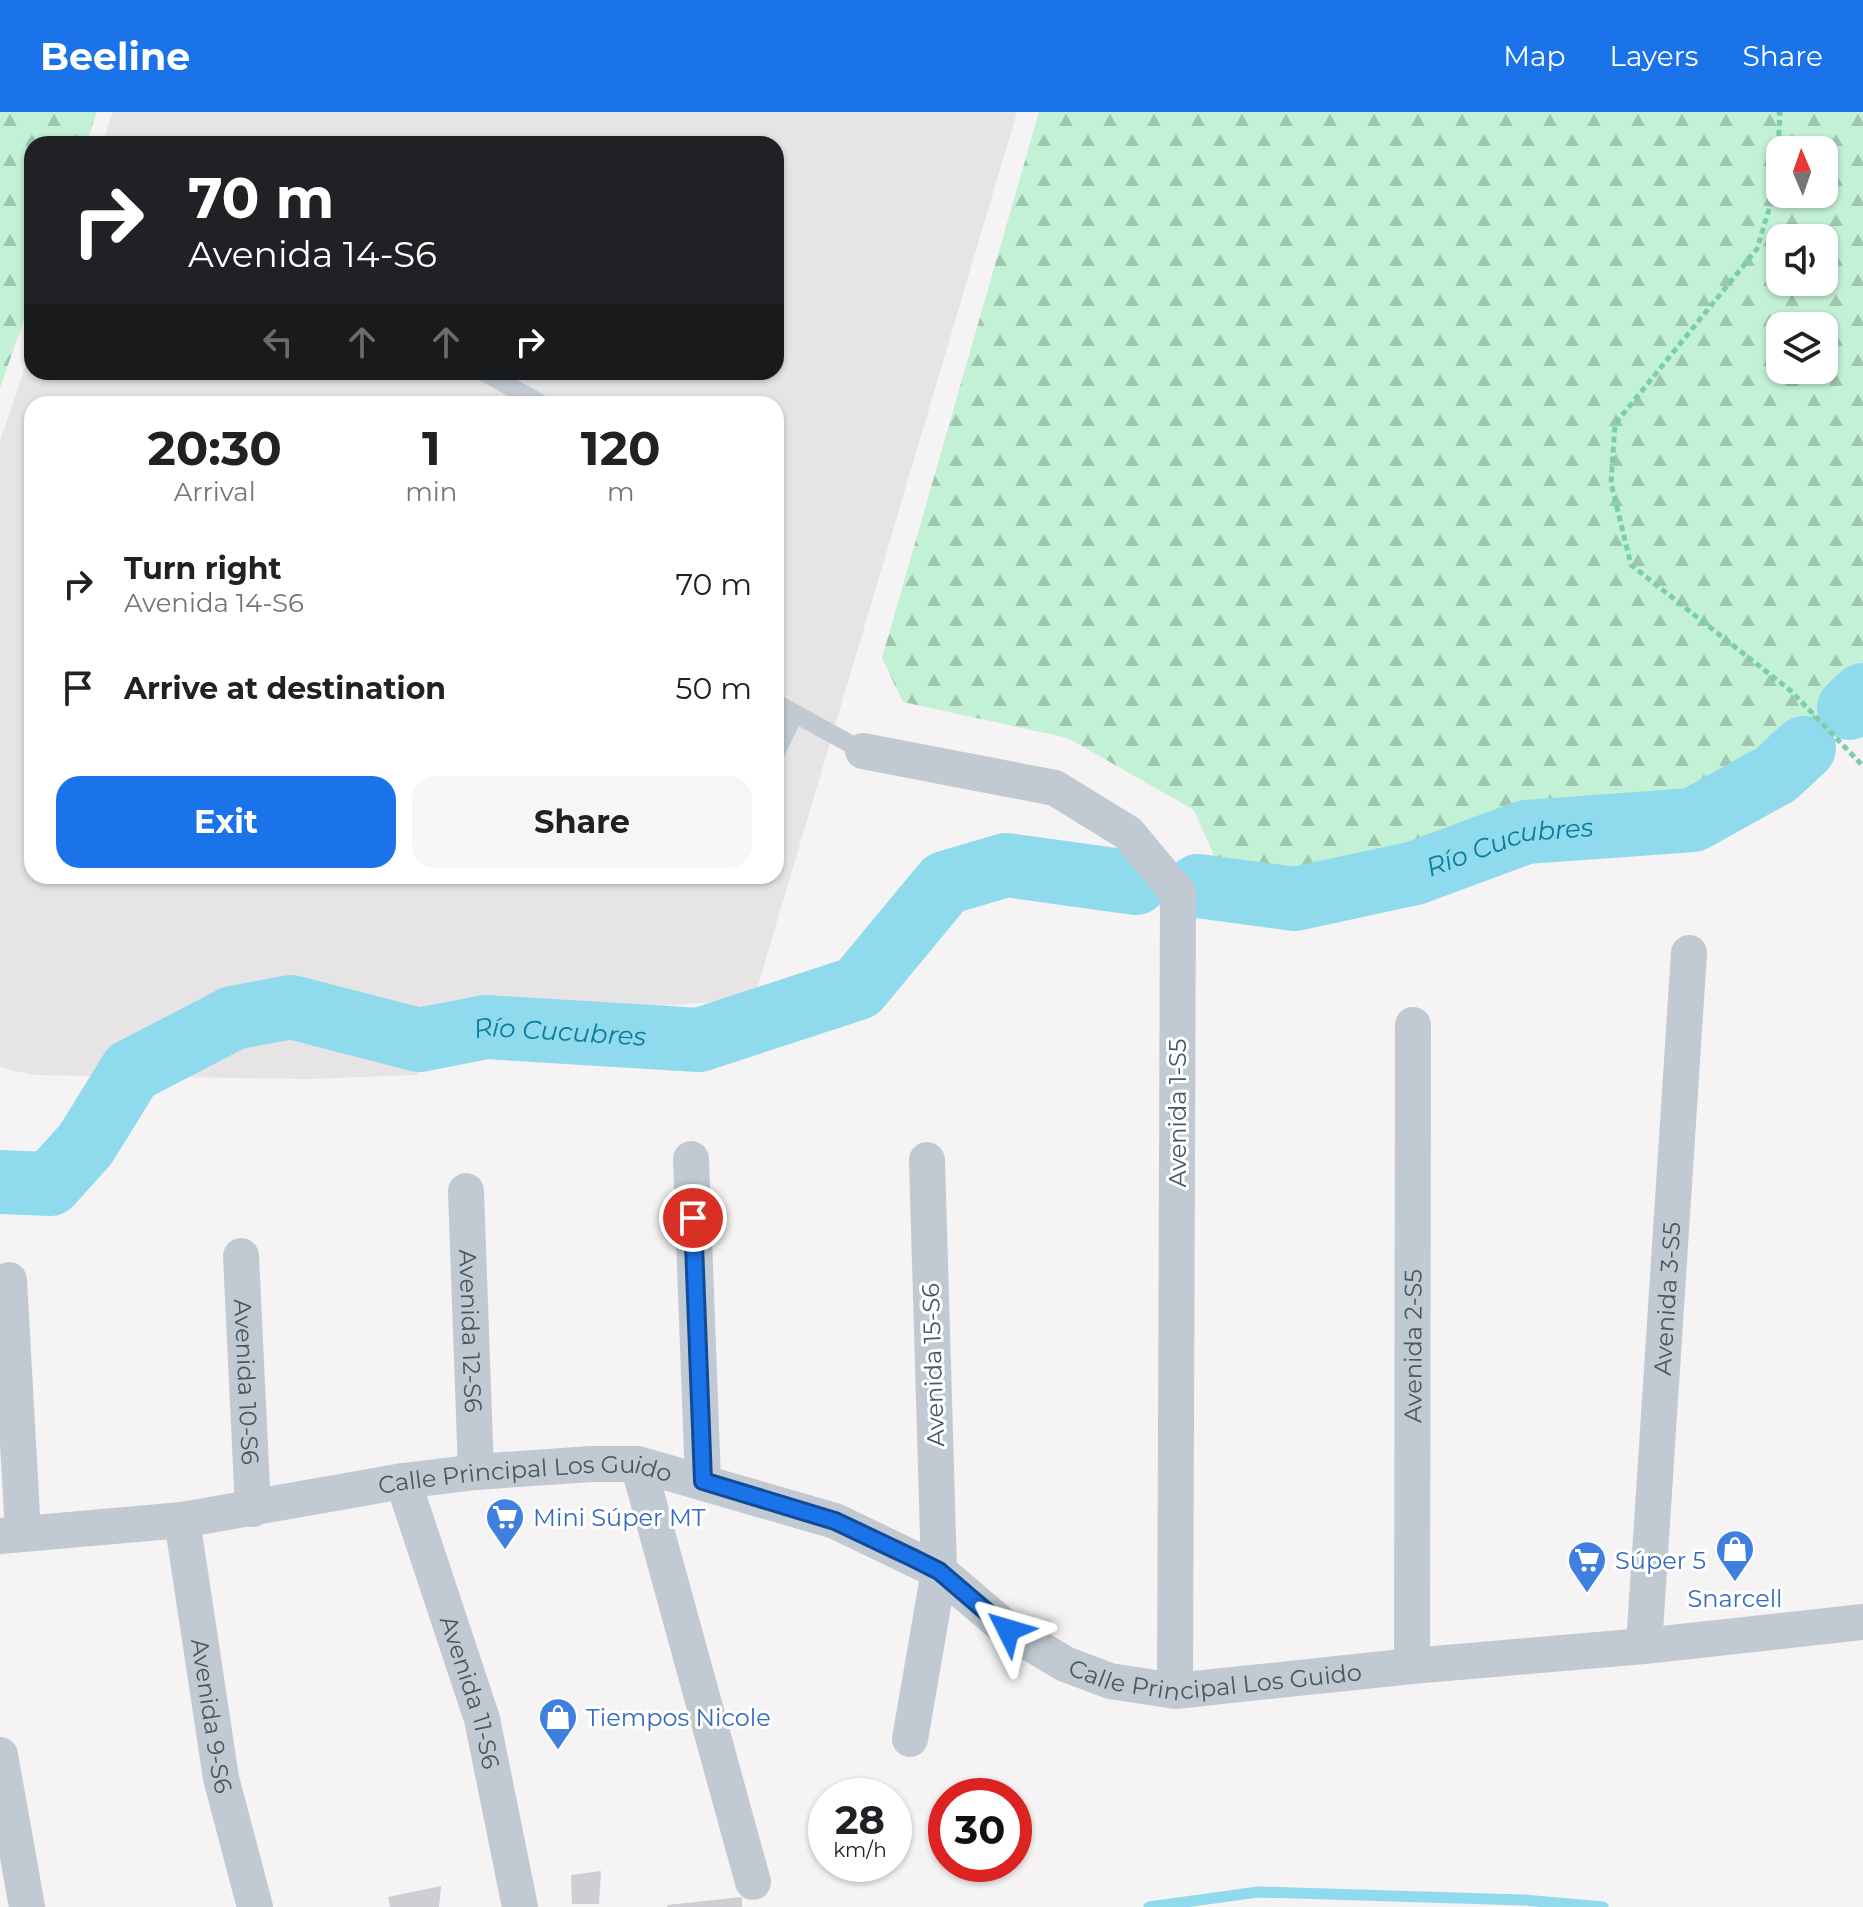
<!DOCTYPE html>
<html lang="en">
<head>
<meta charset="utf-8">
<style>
  body { margin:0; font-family:Montserrat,sans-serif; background:#f6f6f6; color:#202124; height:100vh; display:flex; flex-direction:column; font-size:30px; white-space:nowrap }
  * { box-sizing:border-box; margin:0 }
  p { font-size:26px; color:#757577 }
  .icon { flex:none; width:44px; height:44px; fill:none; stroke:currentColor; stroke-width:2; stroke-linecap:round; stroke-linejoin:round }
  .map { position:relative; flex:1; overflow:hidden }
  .side { position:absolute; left:24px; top:284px; width:760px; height:488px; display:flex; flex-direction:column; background:#fff; border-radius:24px; box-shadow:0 2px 6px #0004 }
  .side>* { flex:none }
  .banner { position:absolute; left:24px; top:24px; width:760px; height:244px; border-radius:24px; box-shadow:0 2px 6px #0004; background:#202124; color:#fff; overflow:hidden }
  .needle { width:52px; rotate:358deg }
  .controls { position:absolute; left:1766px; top:24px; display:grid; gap:16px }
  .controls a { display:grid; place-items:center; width:72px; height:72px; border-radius:16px; background:#fff; box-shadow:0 2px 6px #0004; font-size:40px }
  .speed { position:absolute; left:808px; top:1666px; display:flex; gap:16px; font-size:40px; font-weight:700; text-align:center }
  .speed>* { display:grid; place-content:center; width:104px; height:104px; border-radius:50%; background:#fff; box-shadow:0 2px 6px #0004; line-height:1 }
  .speed small { font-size:20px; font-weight:400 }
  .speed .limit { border:12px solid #d22; background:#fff; color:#111 }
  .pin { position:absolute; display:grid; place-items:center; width:68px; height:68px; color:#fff; margin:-34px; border:4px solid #fff; border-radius:50%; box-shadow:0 2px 8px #0007 }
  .me { position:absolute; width:88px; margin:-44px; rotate:310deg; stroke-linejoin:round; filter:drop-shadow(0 0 6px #0008) }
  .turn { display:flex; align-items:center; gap:28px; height:168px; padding:0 32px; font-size:36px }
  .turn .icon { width:104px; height:104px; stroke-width:2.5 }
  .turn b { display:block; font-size:56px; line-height:68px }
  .lanes { display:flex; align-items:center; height:76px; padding:0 32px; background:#0003; justify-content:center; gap:40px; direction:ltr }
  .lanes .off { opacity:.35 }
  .eta { display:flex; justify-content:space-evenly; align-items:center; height:136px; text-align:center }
  .eta b { font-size:48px; font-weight:700; line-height:56px }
  .primary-button { display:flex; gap:16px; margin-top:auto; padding:16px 32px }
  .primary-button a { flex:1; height:92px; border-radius:24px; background:#1a73e8; color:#fff; font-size:32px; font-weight:700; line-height:92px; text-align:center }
  .primary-button a+a { background:#f6f6f6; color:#202124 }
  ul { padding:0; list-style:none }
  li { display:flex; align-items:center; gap:24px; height:104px; padding:0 32px }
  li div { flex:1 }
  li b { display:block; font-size:30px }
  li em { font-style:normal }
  header { display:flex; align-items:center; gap:48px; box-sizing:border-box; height:112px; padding:0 40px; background:#1a73e8; color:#fff }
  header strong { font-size:38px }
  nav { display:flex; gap:44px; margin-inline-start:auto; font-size:28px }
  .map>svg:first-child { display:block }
  .education { fill:#e6e4e5; fill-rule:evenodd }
  .forest { fill:url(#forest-firs); fill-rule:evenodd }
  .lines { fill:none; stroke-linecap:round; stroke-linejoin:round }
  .stream { stroke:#90daee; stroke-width:11 }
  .river { stroke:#90daee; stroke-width:64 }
  .building { fill:#cdcfd5 }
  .path { stroke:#7ad0a6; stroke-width:5; stroke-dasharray:6 4; stroke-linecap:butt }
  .service { stroke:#c1cad2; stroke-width:18 }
  .minor { stroke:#c1cad2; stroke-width:36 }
  .route-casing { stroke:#114b97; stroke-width:20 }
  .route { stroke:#1a73e8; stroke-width:14 }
  .labels { text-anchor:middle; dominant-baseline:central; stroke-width:6; stroke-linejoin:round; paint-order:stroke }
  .street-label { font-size:24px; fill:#4a5661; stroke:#fff }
  .shop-label { font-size:24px; fill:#366cbe; stroke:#fff; text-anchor:start }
  .water-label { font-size:26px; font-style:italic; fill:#0c7c9b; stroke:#fff }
</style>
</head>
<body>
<header>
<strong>Beeline</strong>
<nav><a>Map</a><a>Layers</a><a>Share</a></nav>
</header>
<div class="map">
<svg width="1863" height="1795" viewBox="0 0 1863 1795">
  <defs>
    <pattern id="forest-firs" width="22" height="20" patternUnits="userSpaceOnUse" patternTransform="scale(2)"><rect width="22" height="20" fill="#c3f1d5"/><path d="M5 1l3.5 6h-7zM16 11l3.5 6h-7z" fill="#a0c6b0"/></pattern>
  </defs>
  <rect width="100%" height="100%" fill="#f5f3f3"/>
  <path class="education" d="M113,0h904l-263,887 -275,20 -63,56 -108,4 -276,-4 -32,-8v-626l32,-94v25h744v-228h-674zM32,292h744v472h-744z"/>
  <path class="forest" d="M0,0h97l-11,32h-54v153l-32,91z
    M1039,0h824v566l-95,88 -70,30 -170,12 -110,41 -112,22 -84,3 -28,-64 -126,-72 -165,-36 -21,-44zM1780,38h44v44h-44zM1780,126h44v44h-44zM1780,214h44v44h-44z"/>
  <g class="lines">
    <path class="stream" d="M1149,1795l109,-15 265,8 80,7"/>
    <g class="river">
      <path d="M1849,596l14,-13"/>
      <path id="s1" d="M1198,774l97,13 120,-26 111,-41 167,-12 83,-46 28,-26"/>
      <path id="s2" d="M0,1070l50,2 36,-40 45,-73 102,-53 58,-11 128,33 67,-13 213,13 159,-52 87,-105 61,-18 130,18"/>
    </g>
  </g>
  <path class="building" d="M601,1759l-2,33h-27l-1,-29z
    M441,1774l-2,21h-49l-2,-10z
    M742,1785v10h-75v-2z"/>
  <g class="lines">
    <path class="path" d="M1777,0l3,1 -4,73 -19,63 -142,175 -4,59 20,82 160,126 72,75"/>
    <path class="service" d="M483,260l59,32
      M776,591l87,48
      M776,641l18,-38"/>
    <g class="minor">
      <path d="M863,639l192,37 73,45 50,60 -3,798"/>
      <path d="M691,1047l12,322"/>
      <path id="s3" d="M466,1079l10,281"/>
      <path id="s4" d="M241,1144l12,253"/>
      <path d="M9,1168l14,253"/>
      <path d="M638,1352l115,418"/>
      <path id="s5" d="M403,1369l79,238 38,188"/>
      <path id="s6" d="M182,1408l39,258 34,129"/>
      <path id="s7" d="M0,1424l182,-16 221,-39 73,-9 115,-8h47l197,57 104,50 69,59 57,34 45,17 65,10 237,-25 232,-20 219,-24"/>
      <path id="s8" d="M1644,1534l45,-693"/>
      <path id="s9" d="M1412,1554l1,-641"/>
      <path d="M910,1627l29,-168 -12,-411"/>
      <path d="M0,1643l27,152"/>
    </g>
  </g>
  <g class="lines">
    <g class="route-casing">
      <path id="route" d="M693,1106l10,263 132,40 78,37 26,13 69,59"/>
    </g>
    <use href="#route" class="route"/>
  </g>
  <defs>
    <g id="supermarket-pin" transform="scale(2)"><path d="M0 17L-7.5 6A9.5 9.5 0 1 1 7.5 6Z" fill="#3f7fe0" stroke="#fff"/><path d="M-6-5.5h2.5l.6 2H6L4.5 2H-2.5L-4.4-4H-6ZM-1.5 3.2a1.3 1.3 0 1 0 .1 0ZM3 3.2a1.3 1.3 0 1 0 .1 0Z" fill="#fff"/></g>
    <g id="shop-pin" transform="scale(2)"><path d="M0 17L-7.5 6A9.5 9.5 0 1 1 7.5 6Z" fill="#3f7fe0" stroke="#fff"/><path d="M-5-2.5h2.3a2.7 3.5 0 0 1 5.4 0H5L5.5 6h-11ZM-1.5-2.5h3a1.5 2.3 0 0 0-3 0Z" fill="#fff"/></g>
  </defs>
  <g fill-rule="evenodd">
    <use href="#supermarket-pin" x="505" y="1405"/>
    <use href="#shop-pin" x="1735" y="1437"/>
    <use href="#supermarket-pin" x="1587" y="1448"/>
    <use href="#shop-pin" x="558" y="1605"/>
  </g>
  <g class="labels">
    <g class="street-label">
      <text transform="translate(1177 1001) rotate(-90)">Avenida 1-S5</text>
      <text stroke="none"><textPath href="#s8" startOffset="348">Avenida 3-S5</textPath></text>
      <text stroke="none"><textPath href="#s3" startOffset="140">Avenida 12-S6</textPath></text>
      <text stroke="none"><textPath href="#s9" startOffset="320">Avenida 2-S5</textPath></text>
      <text transform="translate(933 1253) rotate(-92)">Avenida 15-S6</text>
      <text stroke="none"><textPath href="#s4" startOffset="126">Avenida 10-S6</textPath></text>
      <text stroke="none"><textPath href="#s7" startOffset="530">Calle Principal Los Guido</textPath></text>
      <text stroke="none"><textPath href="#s7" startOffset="1274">Calle Principal Los Guido</textPath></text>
      <text stroke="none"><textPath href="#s5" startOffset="222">Avenida 11-S6</textPath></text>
      <text stroke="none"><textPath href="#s6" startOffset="198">Avenida 9-S6</textPath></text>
    </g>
    <g class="shop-label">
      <text x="533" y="1405">Mini Súper MT</text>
      <text x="1615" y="1448">Súper 5</text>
      <text x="1735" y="1486" text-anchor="middle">Snarcell</text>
      <text x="586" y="1605">Tiempos Nicole</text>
    </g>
    <g class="water-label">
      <text stroke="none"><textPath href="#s1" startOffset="320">Río Cucubres</textPath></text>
      <text stroke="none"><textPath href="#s2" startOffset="638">Río Cucubres</textPath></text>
    </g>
  </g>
</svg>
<div class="controls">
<a><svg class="needle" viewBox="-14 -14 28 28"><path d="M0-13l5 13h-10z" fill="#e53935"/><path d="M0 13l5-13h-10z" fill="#757577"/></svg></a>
<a><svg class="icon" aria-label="sound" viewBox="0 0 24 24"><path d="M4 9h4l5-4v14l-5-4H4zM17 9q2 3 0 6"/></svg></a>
<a><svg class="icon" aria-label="layers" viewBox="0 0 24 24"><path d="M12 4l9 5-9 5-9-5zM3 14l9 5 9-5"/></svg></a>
</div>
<div class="speed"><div>28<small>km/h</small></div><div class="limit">30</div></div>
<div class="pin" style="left:693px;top:1106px;background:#d93025"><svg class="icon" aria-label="arrive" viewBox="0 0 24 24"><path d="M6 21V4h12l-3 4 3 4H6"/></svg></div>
<svg class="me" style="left:1008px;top:1518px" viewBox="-20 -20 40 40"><path d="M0-17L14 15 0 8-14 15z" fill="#1a73e8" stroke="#fff" stroke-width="4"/></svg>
<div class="banner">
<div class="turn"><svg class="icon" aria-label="right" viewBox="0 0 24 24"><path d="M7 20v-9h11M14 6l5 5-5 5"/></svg><div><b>70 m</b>Avenida 14-S6</div></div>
<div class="lanes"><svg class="icon off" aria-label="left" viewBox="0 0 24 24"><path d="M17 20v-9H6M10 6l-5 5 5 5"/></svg><svg class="icon off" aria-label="ahead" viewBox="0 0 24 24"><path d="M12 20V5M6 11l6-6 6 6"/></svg><svg class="icon off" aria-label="ahead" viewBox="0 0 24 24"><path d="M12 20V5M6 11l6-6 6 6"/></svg><svg class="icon" aria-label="right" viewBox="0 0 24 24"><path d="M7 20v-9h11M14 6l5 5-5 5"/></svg></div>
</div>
<section class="side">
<div class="eta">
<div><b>20:30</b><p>Arrival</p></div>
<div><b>1</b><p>min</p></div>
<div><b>120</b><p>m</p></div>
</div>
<ul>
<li><svg class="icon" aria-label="right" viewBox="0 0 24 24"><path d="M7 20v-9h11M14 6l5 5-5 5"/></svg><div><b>Turn right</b><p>Avenida 14-S6</p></div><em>70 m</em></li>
<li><svg class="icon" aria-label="arrive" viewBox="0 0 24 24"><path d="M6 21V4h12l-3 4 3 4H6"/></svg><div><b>Arrive at destination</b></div><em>50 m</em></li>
</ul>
<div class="primary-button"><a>Exit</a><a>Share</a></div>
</section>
</div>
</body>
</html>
